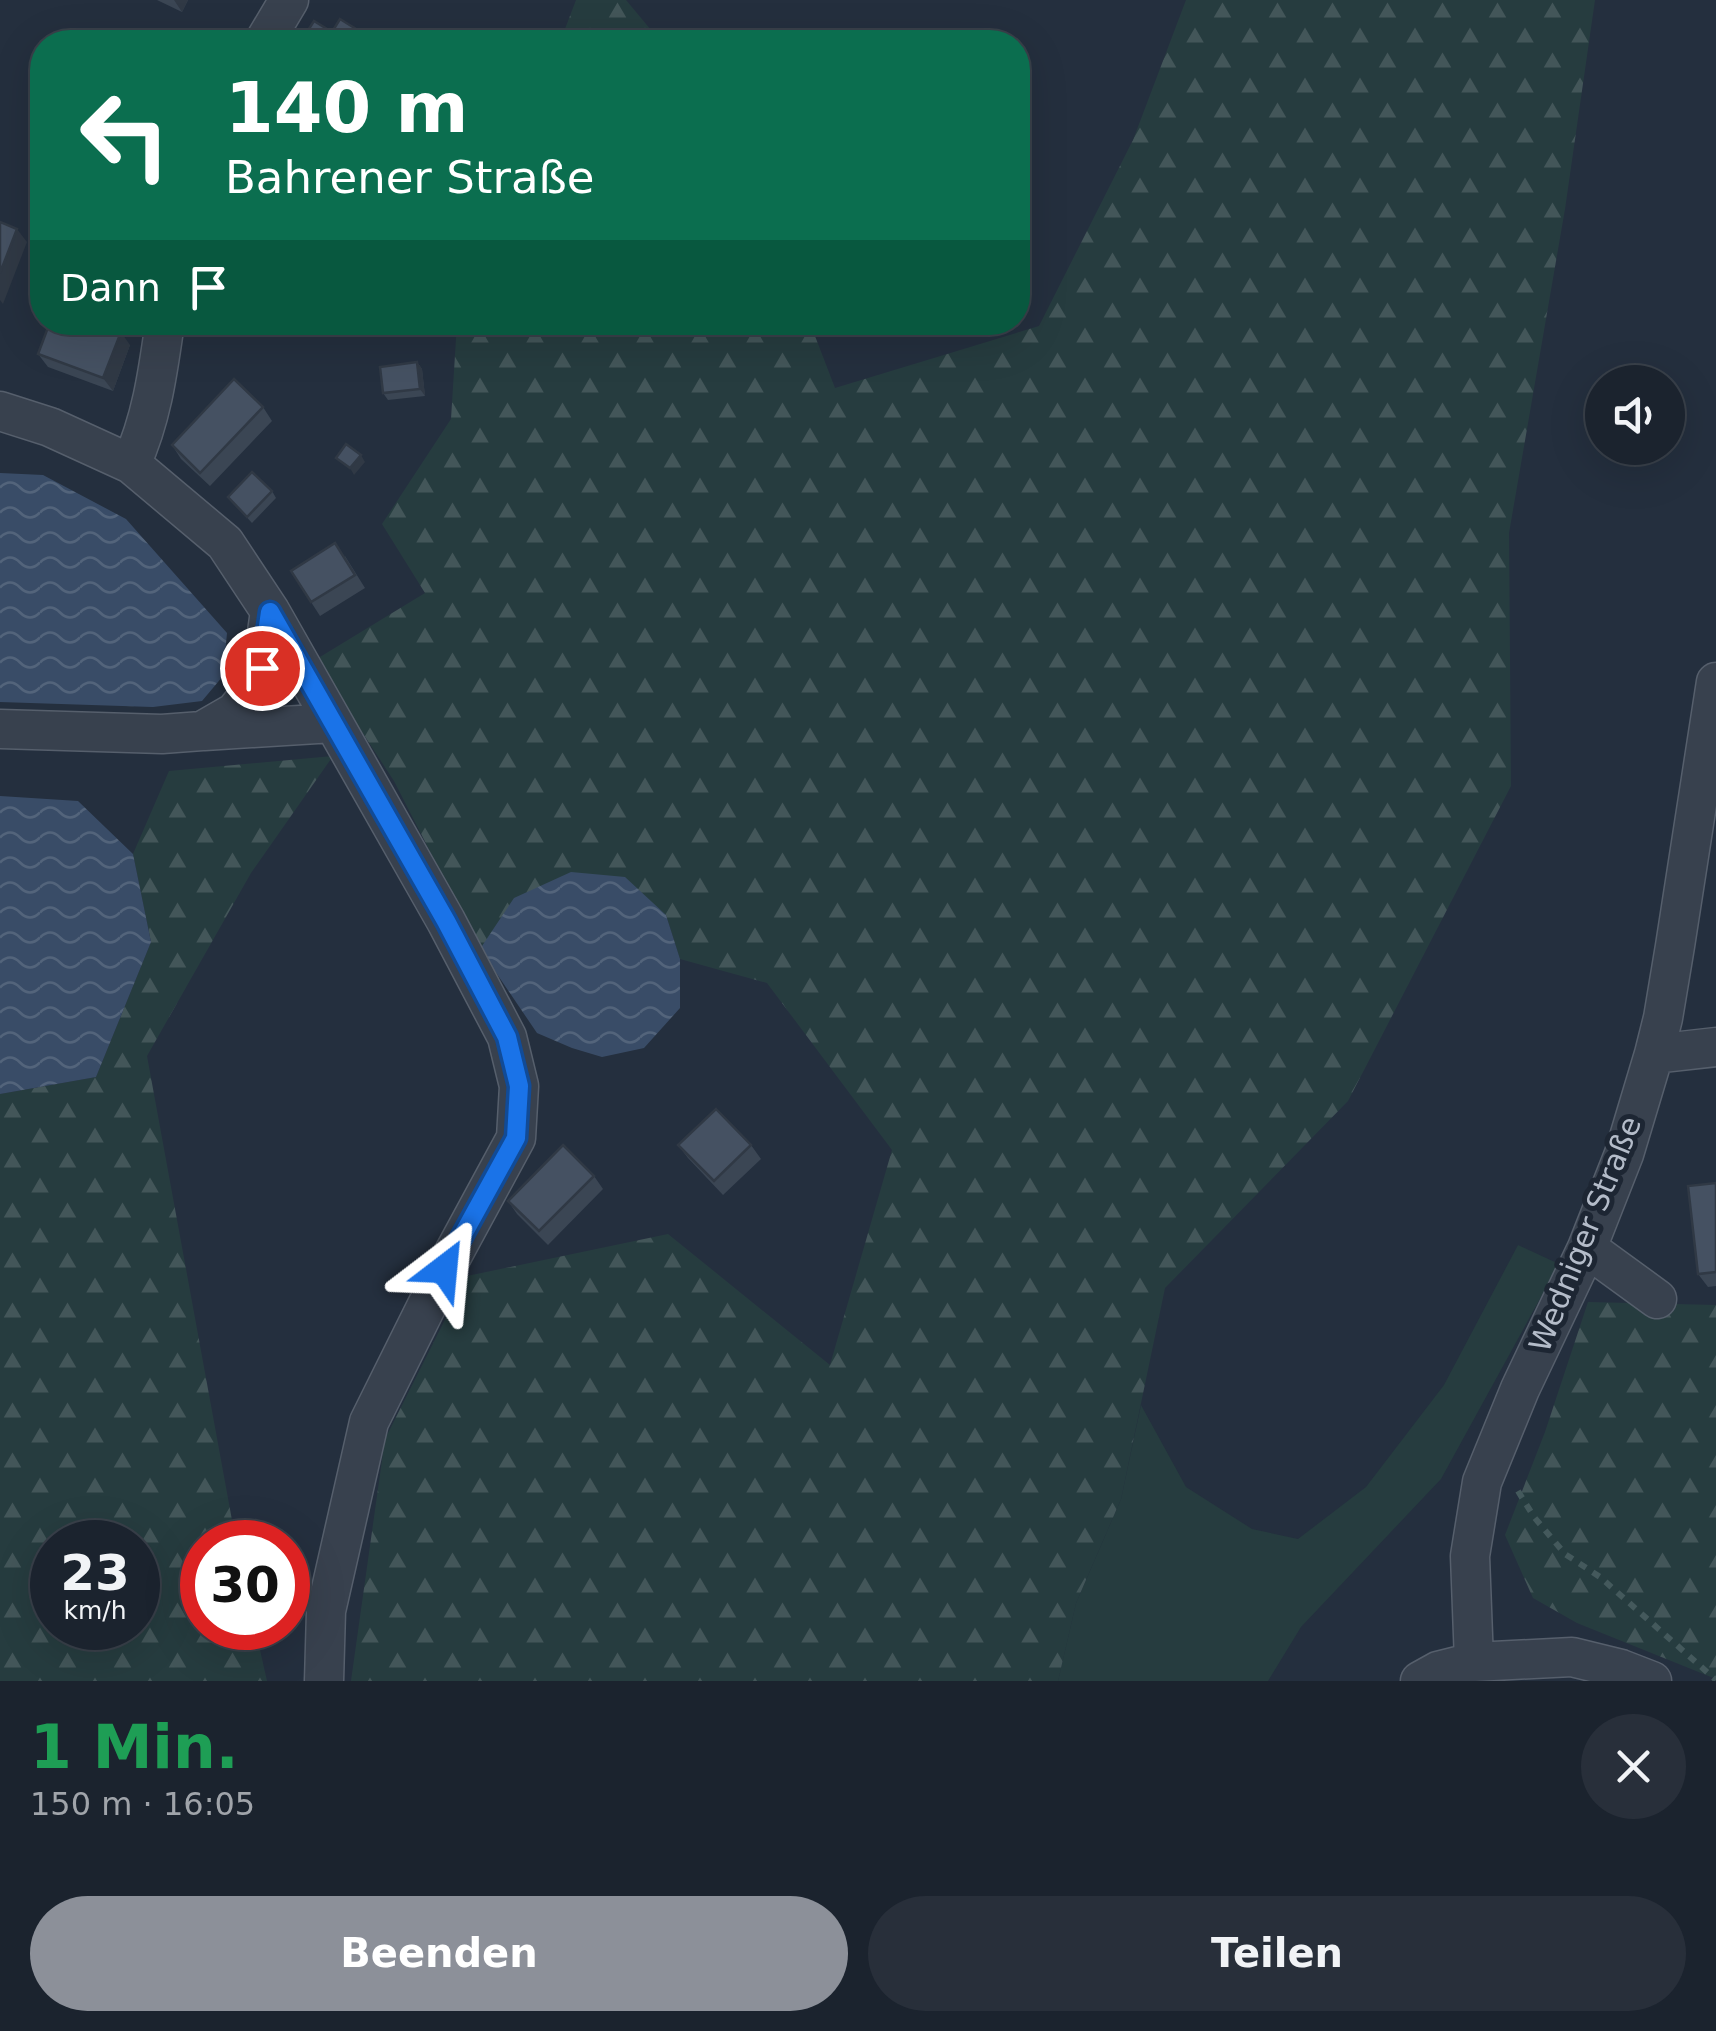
<!DOCTYPE html>
<html lang="de">
<head>
<meta charset="utf-8">
<style>
  body { margin:0; font-family:"DejaVu Sans",sans-serif; background:#282f3a; color:#f1f3f6; height:100vh; display:flex; flex-direction:column; font-size:38px; white-space:nowrap }
  * { box-sizing:border-box; margin:0 }
  p { font-size:32px; color:#a0a4aa }
  .icon { flex:none; width:55px; height:55px; fill:none; stroke:currentColor; stroke-width:2; stroke-linecap:round; stroke-linejoin:round }
  .map { position:relative; height:1681px; overflow:hidden }
  .sheet { display:flex; flex-direction:column; background:#1b232e; flex:1 }
  .sheet>* { flex:none }
  .guide { position:absolute; left:30px; top:30px; width:1000px; height:305px; border-radius:40px; box-shadow:0 10px 40px #0002,0 0 0 2px #39404a; background:#0b6e4f; color:#fff; overflow:hidden }
  .tools { position:absolute; left:1585px; top:365px; display:grid; gap:20px }
  .tools a { display:grid; place-items:center; width:100px; height:100px; border-radius:50%; background:#1b232e; box-shadow:0 10px 40px #0002,0 0 0 2px #39404a; font-size:50px }
  .speed { position:absolute; left:30px; top:1520px; display:flex; gap:20px; font-size:50px; font-weight:700; text-align:center }
  .speed>* { display:grid; place-content:center; width:130px; height:130px; border-radius:50%; background:#1b232e; box-shadow:0 10px 40px #0002,0 0 0 2px #39404a; line-height:1 }
  .speed small { font-size:25px; font-weight:400 }
  .speed .limit { border:15px solid #d22; background:#fff; color:#111 }
  .pin { position:absolute; display:grid; place-items:center; width:85px; height:85px; color:#fff; margin:-42px; border:5px solid #fff; border-radius:50%; box-shadow:0 2px 10px #0007 }
  .me { position:absolute; width:110px; margin:-55px; rotate:29deg; stroke-linejoin:round; filter:drop-shadow(0 0 8px #0008) }
  .turn { display:flex; align-items:center; gap:35px; height:210px; padding:0 30px; font-size:45px }
  .turn .icon { width:130px; height:130px; stroke-width:2.5 }
  .turn b { display:block; font-size:70px; line-height:85px }
  .then { display:flex; align-items:center; height:95px; padding:0 30px; background:#0003; gap:20px; font-size:38px }
  .round { display:grid; place-items:center; flex:none; width:105px; height:105px; border-radius:52px; background:#282f3a }
  .headline { display:flex; align-items:center; justify-content:space-between; height:170px; padding:0 30px }
  h1 { font-size:60px; font-weight:800; line-height:75px; color:#1e9e55 }
  .cta { display:flex; gap:20px; margin-top:auto; padding:20px 30px }
  .cta a { flex:1; height:115px; border-radius:60px; background:#8c9099; color:#fff; font-size:40px; font-weight:800; line-height:115px; text-align:center }
  .cta a+a { background:#282f3a; color:#f1f3f6 }
  .map>svg:first-child { display:block }
  .grass { fill:#263c3f }
  .forest { fill:url(#forest-firs); fill-rule:evenodd }
  .water { fill:url(#water-waves) }
  .lines { fill:none; stroke-linecap:round; stroke-linejoin:round }
  .minor-casing { stroke:#565f6c; stroke-width:41 }
  .path { stroke:#44595c; stroke-width:6; stroke-dasharray:8 8; stroke-linecap:butt }
  .minor { stroke:#38414e; stroke-width:38 }
  .wall { fill:#3b4654 }
  .shaded-wall { fill:#303945 }
  .building { fill:#455162; stroke:#303945; stroke-width:2.5 }
  .route-casing { stroke:#114b97; stroke-width:25 }
  .route { stroke:#1a73e8; stroke-width:18 }
  .labels { text-anchor:middle; dominant-baseline:central; stroke-width:10; stroke-linejoin:round; paint-order:stroke }
  .street-label { font-size:30px; fill:#b4bcc9; stroke:#1d2633 }
</style>
</head>
<body>
<div class="map">
<svg width="1716" height="1681" viewBox="0 0 1716 1681">
  <defs>
    <pattern id="forest-firs" width="22" height="20" patternUnits="userSpaceOnUse" patternTransform="scale(2.5)"><rect width="22" height="20" fill="#263c3f"/><path d="M5 1l3.5 6h-7zM16 11l3.5 6h-7z" fill="#435659"/></pattern>
    <pattern id="water-waves" width="16" height="10" patternUnits="userSpaceOnUse" patternTransform="scale(2.5)"><rect width="16" height="10" fill="#394c67"/><path d="M0 5q4-4 8 0t8 0" fill="none" stroke="#53647b"/></pattern>
  </defs>
  <rect width="100%" height="100%" fill="#242f3e"/>
  <path class="grass" d="M1518,1245l41,19 -118,215 -140,148 -33,54h-210l18,-78 45,-104 20,-94 45,82 66,42 46,10 68,-52 78,-102z"/>
  <path class="forest" d="M576,0h50l35,42h-101z
    M1186,0h409l-30,209 -56,324 2,253 -163,315 -183,187 -44,211 -45,104 -18,78h-707l34,-242 82,-163 201,-42 162,131 62,-215 -125,-167 -87,-24 -14,-44 -186,34 -86,-168 -79,-121 110,-67 -43,-69 69,-105 6,-96h353l25,65 204,-62 94,-186z
    M333,756l-82,117 -104,183 89,486h-34v86h53l12,53h-267v-587l96,-17 55,-135 -18,-88 36,-83zM52,1542h86v86h-86z
    M1588,1302l128,3v374l-139,-56 -44,-25 -28,-63 40,-103z"/>
  <path class="water" d="M0,473l43,2 83,44 101,114 -4,43 -21,25 -49,6 -153,-5z
    M0,796l78,5 55,53 18,88 -55,135 -96,17z
    M571,872l54,5 41,38 14,44v49l-36,40 -42,9 -30,-9 -35,-15 -57,-84 34,-51z"/>
  <g class="lines">
    <g class="minor-casing">
      <path id="minor" d="M264,42l25,-42
        M0,411l50,16 81,37 94,79 45,68 176,310 61,116 12,49 -3,52 -71,131 -76,153 -43,189 -2,70
        M131,464c21,-46 27,-93 34,-142
        M0,729l162,5 40,-3 33,-19 17,-21 10,-23 8,-57
        M204,731l129,-8
        M1654,1054l62,-7
        M1587,1248l70,51
        M1474,1662l-4,-106 12,-74 38,-93 67,-141 37,-94 30,-100 9,-36 12,-72 41,-264
        M1420,1681l18,-10 36,-9 98,-5 49,12 31,12"/>
    </g>
    <path class="path" d="M1518,1491l16,26 31,37 35,23 116,103"/>
    <use href="#minor" class="minor"/>
  </g>
  <path class="wall" d="M157,0h31l-6,12z
    M130,345l-17,46 -65,-24 -10,-13z
    M417,362l5,7 3,27 -37,4 -5,-7z
    M263,407l9,14 -62,65 -29,-27 -9,-14z
    M272,491l4,7 -24,25 -24,-26z
    M345,556l20,32 -45,28 -9,-14z
    M678,1145h73l10,14 -38,36 -35,-37z
    M594,1176l9,13 -55,56 -31,-31 -9,-13z
    M1716,1183v103l-8,1 -10,-13z"/>
  <path class="shaded-wall" d="M174,0h14l-6,12z
    M17,229l10,13 -24,62 -3,-4v-27z
    M121,332l9,13 -17,46 -10,-13z
    M417,362l5,7 3,27 -5,-7z
    M361,455l4,7 -11,13 -4,-7z"/>
  <path class="building" d="M340,19l37,23h-73l-3,-1 13,-20 18,11z
    M0,222l17,7 -17,44z
    M50,322h45l26,10 -18,46 -65,-24z
    M417,362l3,27 -37,4 -3,-26z
    M234,379l29,28 -63,66 -28,-28z
    M346,444l15,11 -11,13 -14,-10z
    M252,472l20,19 -25,26 -19,-20z
    M335,543l20,32 -44,27 -20,-31z
    M716,1109l35,36 -37,36 -36,-36z
    M563,1145l31,31 -55,55 -31,-30z
    M1716,1183v89l-18,2 -10,-88z"/>
  <g class="lines">
    <g class="route-casing">
      <path id="route" d="M262,668l8,-56 176,309 61,116 12,49 -3,52 -72,131"/>
    </g>
    <use href="#route" class="route"/>
  </g>
  <g class="labels">
    <g class="street-label">
      <text transform="translate(1585 1234) rotate(-68)">Wedniger Straße</text>
    </g>
  </g>
</svg>
<div class="tools">
<a><svg class="icon" aria-label="sound" viewBox="0 0 24 24"><path d="M4 9h4l5-4v14l-5-4H4zM17 9q2 3 0 6"/></svg></a>
</div>
<div class="speed"><div>23<small>km/h</small></div><div class="limit">30</div></div>
<div class="pin" style="left:262px;top:668px;background:#d93025"><svg class="icon" aria-label="arrive" viewBox="0 0 24 24"><path d="M6 21V4h12l-3 4 3 4H6"/></svg></div>
<svg class="me" style="left:444px;top:1269px" viewBox="-20 -20 40 40"><path d="M0-17L14 15 0 8-14 15z" fill="#1a73e8" stroke="#fff" stroke-width="4"/></svg>
<div class="guide">
<div class="turn"><svg class="icon" aria-label="left" viewBox="0 0 24 24"><path d="M17 20v-9H6M10 6l-5 5 5 5"/></svg><div><b>140 m</b>Bahrener Straße</div></div>
<div class="then">Dann<svg class="icon" aria-label="arrive" viewBox="0 0 24 24"><path d="M6 21V4h12l-3 4 3 4H6"/></svg></div>
</div>
</div>
<section class="sheet">
<div class="headline"><div><h1>1 Min.</h1><p>150 m · 16:05</p></div><a class="round"><svg class="icon" aria-label="close" viewBox="0 0 24 24"><path d="M6 6l12 12M18 6L6 18"/></svg></a></div>
<div class="cta"><a>Beenden</a><a>Teilen</a></div>
</section>
</body>
</html>
